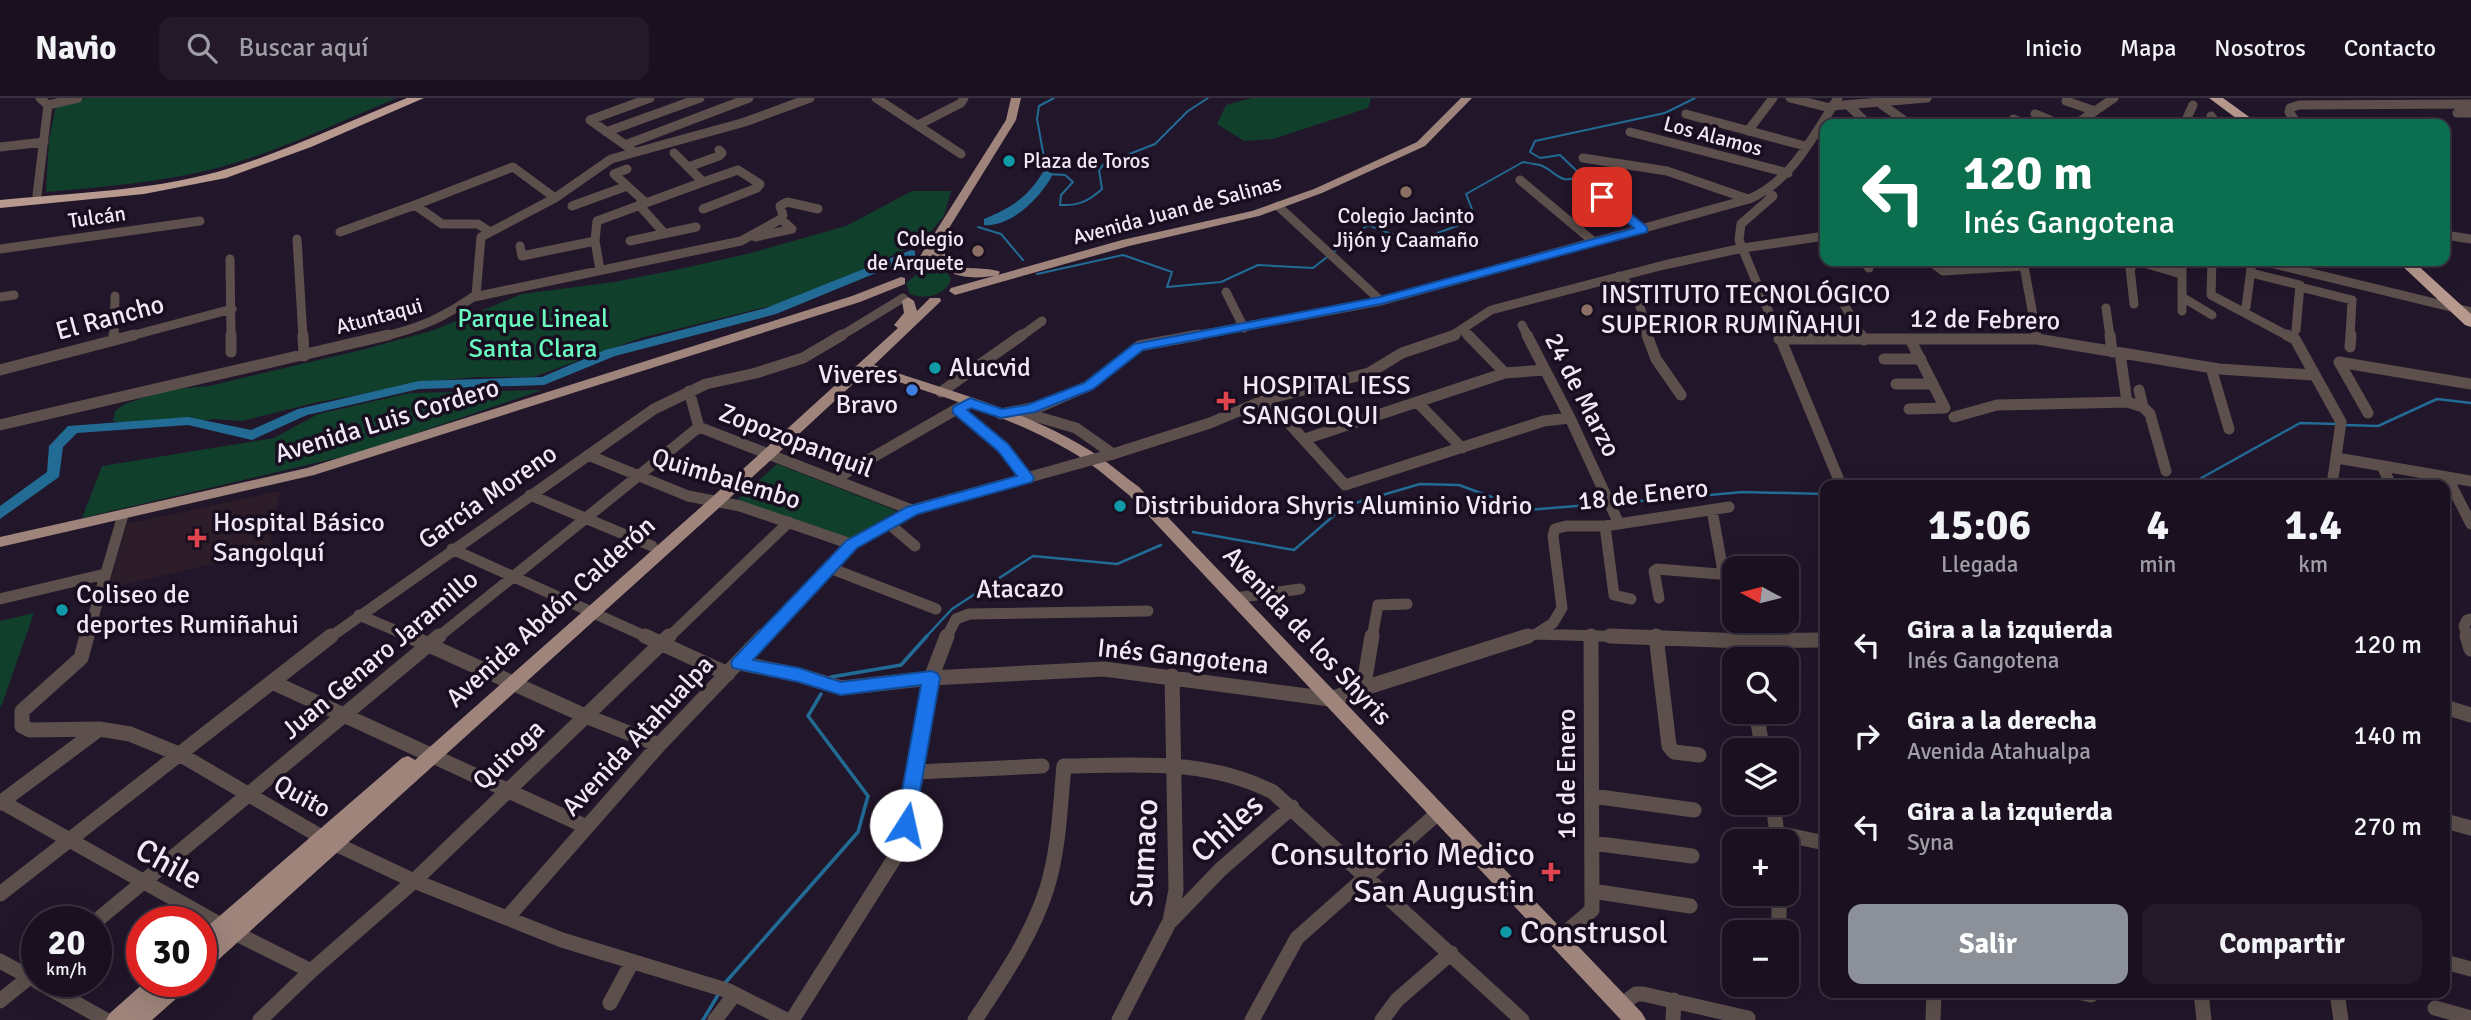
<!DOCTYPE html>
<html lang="es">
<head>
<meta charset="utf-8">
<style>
  body { margin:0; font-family:Signika,sans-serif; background:#231929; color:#f1f3f6; height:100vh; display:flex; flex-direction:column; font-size:26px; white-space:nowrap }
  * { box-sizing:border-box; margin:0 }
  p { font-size:23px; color:#9f9da5 }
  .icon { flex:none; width:38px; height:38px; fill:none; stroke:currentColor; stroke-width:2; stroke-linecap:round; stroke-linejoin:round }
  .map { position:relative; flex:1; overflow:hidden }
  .details { position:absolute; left:1820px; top:382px; width:630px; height:518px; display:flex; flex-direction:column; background:#1a1020; border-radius:14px; box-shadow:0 7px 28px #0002,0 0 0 2px #38303e }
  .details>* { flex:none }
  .top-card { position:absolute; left:1820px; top:21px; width:630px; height:147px; border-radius:14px; box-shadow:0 7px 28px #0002,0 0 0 2px #38303e; background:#0b6e4f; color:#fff; overflow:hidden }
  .needle { width:46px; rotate:277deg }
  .tools { position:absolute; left:1722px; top:458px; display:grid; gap:14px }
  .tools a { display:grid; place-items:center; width:77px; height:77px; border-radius:14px; background:#1a1020; box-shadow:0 7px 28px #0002,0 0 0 2px #38303e; font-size:35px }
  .speed { position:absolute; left:21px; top:808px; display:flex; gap:14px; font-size:35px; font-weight:700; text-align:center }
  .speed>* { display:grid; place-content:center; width:91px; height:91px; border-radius:50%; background:#1a1020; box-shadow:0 7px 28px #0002,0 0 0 2px #38303e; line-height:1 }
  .speed small { font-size:18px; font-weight:400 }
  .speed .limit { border:10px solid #d22; background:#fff; color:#111 }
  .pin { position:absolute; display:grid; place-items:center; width:60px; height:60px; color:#fff; margin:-30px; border-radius:14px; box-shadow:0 4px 10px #0006 }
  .me { position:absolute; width:77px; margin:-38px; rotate:10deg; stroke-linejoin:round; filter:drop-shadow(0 0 5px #0008) }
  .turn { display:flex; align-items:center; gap:24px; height:147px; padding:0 28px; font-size:32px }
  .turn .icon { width:91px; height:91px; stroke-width:2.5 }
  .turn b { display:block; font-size:49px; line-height:60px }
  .eta { display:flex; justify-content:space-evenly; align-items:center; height:119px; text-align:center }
  .eta b { font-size:42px; font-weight:700; line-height:49px }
  .primary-button { display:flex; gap:14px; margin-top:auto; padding:14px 28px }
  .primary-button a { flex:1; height:80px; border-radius:14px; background:#8c9099; color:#fff; font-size:28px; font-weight:700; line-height:80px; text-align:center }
  .primary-button a+a { background:#231929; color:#f1f3f6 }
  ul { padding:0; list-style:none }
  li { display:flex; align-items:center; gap:21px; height:91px; padding:0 28px }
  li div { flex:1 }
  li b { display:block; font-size:26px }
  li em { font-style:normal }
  header { display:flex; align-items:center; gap:42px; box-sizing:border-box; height:98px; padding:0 35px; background:#1a1020; border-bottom:2px solid #38303e }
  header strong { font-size:33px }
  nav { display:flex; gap:38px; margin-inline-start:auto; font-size:24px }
  .search { width:490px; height:63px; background:#231929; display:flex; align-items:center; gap:18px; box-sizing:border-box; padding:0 24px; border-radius:14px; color:#9f9da5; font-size:26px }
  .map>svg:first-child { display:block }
  .medical { fill:#2c1d29 }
  .green { fill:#103f2c }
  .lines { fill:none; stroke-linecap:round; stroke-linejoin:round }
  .stream-far2 { stroke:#216b95; stroke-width:2 }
  .stream-far1 { stroke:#216b95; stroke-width:2.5 }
  .stream { stroke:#216b95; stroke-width:3.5 }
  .river { fill:#216b95; fill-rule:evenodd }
  .minor-far2 { stroke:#5d504c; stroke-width:9 }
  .minor-far1 { stroke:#5d504c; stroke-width:11 }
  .minor { stroke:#5d504c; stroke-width:15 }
  .major { fill:#9e847b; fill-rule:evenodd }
  .highway { fill:#b8998e; fill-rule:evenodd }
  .minor-bridge { stroke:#5d504c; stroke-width:11 }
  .route { fill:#1a73e8; stroke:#114b97; stroke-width:2 }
  .culture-dot { fill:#0f9aa8; stroke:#190d20; stroke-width:2.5 }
  .education-dot { fill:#8d6e63; stroke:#190d20; stroke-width:2.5 }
  .shop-dot { fill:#3f7fe0; stroke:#190d20; stroke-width:2.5 }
  .health-dot { fill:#e0444e; stroke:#190d20; stroke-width:2.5 }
  .labels { text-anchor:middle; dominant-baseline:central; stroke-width:7; stroke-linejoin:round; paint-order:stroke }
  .far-street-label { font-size:21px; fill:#f0e8f6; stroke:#190d20 }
  .far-poi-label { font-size:21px; fill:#f0e8f6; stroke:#190d20; text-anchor:start }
  .poi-label { font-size:26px; fill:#f0e8f6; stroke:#190d20; text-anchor:start }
  .street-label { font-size:26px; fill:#f0e8f6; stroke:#190d20 }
  .park-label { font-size:26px; fill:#69fbbf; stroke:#190d20 }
  .near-street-label { font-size:32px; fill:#f0e8f6; stroke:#190d20 }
  .near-poi-label { font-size:32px; fill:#f0e8f6; stroke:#190d20; text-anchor:end }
</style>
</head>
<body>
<header>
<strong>Navio</strong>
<div class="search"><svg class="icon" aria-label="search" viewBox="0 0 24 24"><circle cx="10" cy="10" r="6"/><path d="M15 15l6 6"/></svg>Buscar aquí</div>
<nav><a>Inicio</a><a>Mapa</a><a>Nosotros</a><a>Contacto</a></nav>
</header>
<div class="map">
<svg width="2471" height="922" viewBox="0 0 2471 922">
  <rect width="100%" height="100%" fill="#22162a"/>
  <path class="medical" d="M280,393l-11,60 -161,37 19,-64z"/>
  <path class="green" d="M86,0h311c-58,24 -115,52 -176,69 -57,15 -116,20 -175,25l3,-52 7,-34z
    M1252,0h119l-3,10 -95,31 -29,2 -27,-17 9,-19z
    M912,93h39l-7,25 -21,25 -57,27 -84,35 -141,35 -108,39h-57l-43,4 -119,22 -72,18 -28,-2 -71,9 -30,-7 2,-10 10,-7 41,-14 43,-4 156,-37 69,-19 88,-36 92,-12 66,-13 71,-16 95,-27z
    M929,173l18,2 4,6c-5,17 -26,21 -41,15l-4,-11 10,-8z
    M542,292l-184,63 -276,65 20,-52 172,-28 44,-24 92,-21z
    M777,366l120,47 -50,29 -110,-40z
    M34,515l-33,94h-1v-86z"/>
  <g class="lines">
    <path class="stream-far2" d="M1054,0l-15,8 -2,13 10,55 18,1 8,7 -12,13 -1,10c18,1 29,-4 42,-16l-3,-19 5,-6 51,-20 33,-33 20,-13
      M978,129l23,7 22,26
      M1037,176l86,-19 49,17 -5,15 54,-5 37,-17 55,3 55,-43 31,12 33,-2 44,-16 -10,-25 57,-32c6,1 12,2 17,3 17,6 19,22 41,10l-21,-20 -20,3 -10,-6 5,-11 130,-28 30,-15"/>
    <path class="stream-far1" d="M2344,327l34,1 59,-27 34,4
      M2044,387l32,-3 120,-1 104,-58 37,1
      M1618,405l125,-11 82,2
      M1193,434l101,18 51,-44 75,-22 39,1 68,25 74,-6
      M925,540l27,-29 81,-53 84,8 44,-19"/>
    <path class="stream" d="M831,579l70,-12 26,-29
      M725,885l133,-151 10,-36 -60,-80 13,-22
      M703,922l15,-25"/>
    <path class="river" d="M1047,73l6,3c-11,22 -42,54 -69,51v-6c27,-11 44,-22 59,-47z
      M911,152l4,1v6l-139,57 -161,42 -71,29 -125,4 -112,26 -55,25 -64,-15 -111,8 -14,14 -4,30 -59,42v-13l47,-34 2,-26 19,-20 120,-9 63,13 47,-21 121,-28 123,-4 63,-27 161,-42z"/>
    <path class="minor-far2" d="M876,0l85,56
      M1790,0l40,10
      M2068,0l-2,3 29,10
      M1881,6l24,17 -5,3
      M48,7l30,-7
      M2193,7l-7,15 12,4
      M1832,8l95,-8
      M1849,8l19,18
      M2457,15h14
      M1686,16l119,32
      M2035,16l15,6 -8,4
      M2211,18l6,8
      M2013,21l13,5
      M2076,26l38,-26
      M2298,26l-9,-12 1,-4 9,-3 172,-1
      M918,27l43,-22 3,-5
      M1748,33l25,-33
      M606,34l94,-34
      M1630,34l158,41
      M625,47l124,-47
      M0,49l44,-5
      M631,51l-41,-29 60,-22
      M1583,60l84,13 81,28
      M688,69l31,-11 3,-3 -3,-3
      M627,71l-13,5 31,28
      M1520,82l74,62
      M703,84l35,-12 22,14 -3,4 -54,21
      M1585,85l58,46
      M1768,93l5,5 -32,28 -2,16 40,97
      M37,97l11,-90 -8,-7
      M639,107l26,29
      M572,108l55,-20
      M1278,108l103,95
      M340,134l75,-27
      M490,134l-12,-8h-36l-27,-19 98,-38 42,31
      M2445,137l26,4
      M755,139l37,-8 -11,-10
      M297,141l6,98
      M630,143l66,-14
      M520,148l2,10 73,-15
      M0,151l200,-28
      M230,161l1,78
      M1863,163l6,7
      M1930,163l13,10 81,-5
      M2023,163l14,76
      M2137,163l44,13
      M2182,163v50
      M2212,163l-1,34 79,42
      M2262,163l209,51
      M600,172l-5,-29 2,-20 106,-39 -29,-29
      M2251,175l49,12 -4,45
      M1619,178c21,18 23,35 28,61
      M2300,189l52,13 -2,37
      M1226,194l18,36
      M0,199l14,-2
      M474,199l267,-56 40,-22 2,-4 -3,-9 7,-4 31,7
      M1840,199l22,40
      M2182,199l30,18
      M2134,206l-4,-36 7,-7
      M2246,209l6,-46
      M2106,210l4,29
      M1522,227l6,12
      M1463,232l6,7
      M114,239l1,-41
      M127,239l105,-28
      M381,239c39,-9 62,-19 95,-42l5,-58 74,-39 56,-39 134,-37 65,-24
      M839,239l64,-39
      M1020,239l22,-16
      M1189,239l192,-36 368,-102c43,-18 64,-63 89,-101
      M1450,239l41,-27 173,-45 79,-17 82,-12"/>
    <path class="minor-far1" d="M231,237v17
      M303,237l1,21
      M1468,237l37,38
      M1527,237l43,83 49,106
      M1647,237l9,24 25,36
      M1779,237l62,150
      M1861,237l3,5
      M2036,237l1,4
      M2110,237l2,17
      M2287,237l8,4 46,83 -9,63
      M1779,241h258l182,30 94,6
      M114,242v-5
      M2350,249l1,-12
      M1884,261h37
      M2211,270l18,61
      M0,272l134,-35
      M1896,286h37
      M2139,292l4,17
      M689,293l10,36 213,83
      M941,294l81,-57
      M1267,301l78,86 199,-64 26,-3
      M1417,304l45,46
      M2127,304l16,5 7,7 16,57
      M1909,311l36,-1 -34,-67
      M958,312l45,37 24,31
      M1021,314l55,16 37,26 97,-31 57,-24 102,-26 33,-20 53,-18
      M2368,315l-29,-51 132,22
      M1001,316l41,-8 46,-20 51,-40 60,-11
      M1954,319l43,-12 130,-3 -7,-49
      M0,327l388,-90
      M1305,341l200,-66 40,-3
      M588,357l100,41 52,10 111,38
      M2337,360l134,23
      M2382,368l9,19
      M2447,379l24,47
      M835,381l134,-77
      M530,397l122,51
      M888,425l27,23
      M1605,428l9,69 17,4
      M452,451l197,89
      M830,470l106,41
      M1235,500l65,-9
      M1659,500l-5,-27 3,-2 62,5 4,-3 -11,-61
      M0,501l105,-25
      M359,517l54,23
      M1536,536l17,-11 9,-15 -9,-72 2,-7 11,-3h39l124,-19
      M1591,537v3
      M87,540l36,-123
      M329,540l325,-229 52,-25 50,-11 47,-15 39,-23
      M437,540l262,-211
      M668,540l121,-116
      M761,540l90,-94 61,-34 168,-47
      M946,540l10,-19 13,-5 179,-3
      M1372,540l6,-33 29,-1
      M1523,540l13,-4 126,4
      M2468,540l-4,-12 3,-6 4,-1"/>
    <path class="minor" d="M87,538l-6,22 -59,53v15l8,4 69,-1 31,5 51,21 142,83 91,43 148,59 167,51 57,29
      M409,538l174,79 76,30
      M645,538l83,38
      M1610,538l134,5 81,-1
      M1656,538l13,110 5,6 25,3
      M2467,538l4,13
      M1744,543l3,19
      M739,565l60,12 42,13 90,-10 173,-9 226,30 198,-63
      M272,584l315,145
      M1363,592l9,-54
      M2445,609l26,8
      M1756,614l7,39
      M916,674l126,-6
      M1592,698l102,14
      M2,704l233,131 76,38
      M0,705l98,-73
      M1773,705l5,39
      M2445,723l26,7
      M1778,735l47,10
      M1592,745l100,13
      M1592,793l98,15
      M0,796l331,-258
      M1779,796v39
      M507,820l152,-173 104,-109
      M1171,823l49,-51 72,-63
      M95,824l344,-286
      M1557,842l35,-30 -1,-274
      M0,863l33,18
      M2445,864l26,7
      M38,884l68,38
      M2078,894l13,3
      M2201,894l3,28
      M2337,894l4,28
      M0,903l37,-30
      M610,905l22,-41
      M1621,907l15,-11h7l105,24
      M2435,910l36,10
      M260,922l51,-49 103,-90 255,-245
      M715,922l20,-26
      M792,922l102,-161 12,-34 25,-147 16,-42
      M975,922c27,-41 57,-84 72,-132 12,-39 13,-81 17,-122 73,-1 142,-8 209,26l249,228
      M1119,922l51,-99 6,-31 -4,-214
      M1252,922l45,-82 142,-126
      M1382,922l15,-20 54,-47
      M1673,922l1,-20
      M1933,922l1,-28"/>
    <path class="major" d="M1011,0h10l-5,22 -75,121 5,16 8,11c10,0 41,0 46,4l-2,3c-25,5 -53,4 -65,-21l-11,18h-8l-2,-3 94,-149z
      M1461,0h11l-47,48 -103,47 -63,23 -130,30 -174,49 -6,-4 2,-3 171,-48 130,-29 62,-22 103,-47z
      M901,179l4,1v6l-45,18 -546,173 -314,72v-10l307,-69 545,-172z
      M908,199l6,4 3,10 13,-13h10l1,3 -67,64c74,26 157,46 223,90 14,10 28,22 42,32l503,526 4,7h-25l-492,-525c-14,-11 -28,-24 -43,-34 -65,-43 -146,-64 -219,-90l-147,136 -512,462 -7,2v-39l201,-174 6,-2 7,4 295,-261 188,-171 -4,-3 10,-12 -2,-12z
      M145,884h45l-3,7 -35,31h-46l4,-7z"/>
    <path class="highway" d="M407,0h17l-113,49 -85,31 -82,16 -144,14v-8c72,-7 147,-9 217,-28 66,-19 127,-49 190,-74z
      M2209,0h14l36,26h-15z
      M2397,163h16l58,53v13l-6,-2z"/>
    <path class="minor-bridge" d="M1080,365l33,-9"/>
  </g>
  <path class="route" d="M1598,96h8l41,33v5l-266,72 -238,46 -50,39 -58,23 -34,6 -30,-10 -4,2 41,34 24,31 2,3 -2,4 -114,32 -61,34 -104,112 46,8 42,14 90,-11 6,2 3,5 -27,153 -7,3 -7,-3 -3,-6 25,-140 -80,10 -42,-13 -66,-14 -2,-5 2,-4 113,-118 61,-34 110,-31 -19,-25 -45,-38v-6l17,-9 32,11 25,-4 57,-22 50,-39 246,-47 254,-69 -36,-29z"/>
  <g class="culture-dot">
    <circle cx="1009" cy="63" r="7"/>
    <circle cx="935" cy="270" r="7"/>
    <circle cx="1120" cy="408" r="7"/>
    <circle cx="62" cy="512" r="7"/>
    <circle cx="1506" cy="834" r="7"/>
  </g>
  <g class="education-dot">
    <circle cx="1406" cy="94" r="7"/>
    <circle cx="978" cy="153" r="7"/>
    <circle cx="1587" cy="212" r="7"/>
  </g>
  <circle class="shop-dot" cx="912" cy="292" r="7"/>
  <g class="health-dot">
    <path d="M1222.5 292.5h7v7h7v7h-7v7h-7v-7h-7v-7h7z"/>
    <path d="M193.5 429.5h7v7h7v7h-7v7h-7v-7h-7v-7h7z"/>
    <path d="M1547.5 763.5h7v7h7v7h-7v7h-7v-7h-7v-7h7z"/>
  </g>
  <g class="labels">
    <g class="far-street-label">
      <text transform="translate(1713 38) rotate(15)">Los Alamos</text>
      <text transform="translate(1177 112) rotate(-15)">Avenida Juan de Salinas</text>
      <text transform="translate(97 119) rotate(-8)">Tulcán</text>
      <text transform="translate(379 218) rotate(-15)">Atuntaqui</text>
    </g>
    <g class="far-poi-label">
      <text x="1023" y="63">Plaza de Toros</text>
      <text x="1406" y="118" text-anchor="middle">Colegio Jacinto<tspan x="1406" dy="24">Jijón y Caamaño</tspan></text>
      <text x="964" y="141" text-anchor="end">Colegio<tspan x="964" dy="24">de Arquete</tspan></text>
    </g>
    <g class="poi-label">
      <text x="1601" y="197">INSTITUTO TECNOLÓGICO<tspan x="1601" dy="30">SUPERIOR RUMIÑAHUI</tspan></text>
      <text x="949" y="270">Alucvid</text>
      <text x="898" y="277" text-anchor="end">Viveres<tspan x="898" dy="30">Bravo</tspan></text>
      <text x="1242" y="288">HOSPITAL IESS<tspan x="1242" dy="30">SANGOLQUI</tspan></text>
      <text x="1134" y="408">Distribuidora Shyris Aluminio Vidrio</text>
      <text x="213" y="425">Hospital Básico<tspan x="213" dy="30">Sangolquí</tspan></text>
      <text x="76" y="497">Coliseo de<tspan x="76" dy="30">deportes Rumiñahui</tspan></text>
    </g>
    <g class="street-label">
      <text transform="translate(110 220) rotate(-15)">El Rancho</text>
      <text transform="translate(1985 222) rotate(1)">12 de Febrero</text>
      <text transform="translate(1582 297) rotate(63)">24 de Marzo</text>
      <text transform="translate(387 323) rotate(-17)">Avenida Luis Cordero</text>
      <text transform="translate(796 343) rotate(21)">Zopozopanquil</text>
      <text transform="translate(726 381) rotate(17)">Quimbalembo</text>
      <text transform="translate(1643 397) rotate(-6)">18 de Enero</text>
      <text transform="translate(488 399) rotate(-35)">García Moreno</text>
      <text transform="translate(1020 491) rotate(-1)">Atacazo</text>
      <text transform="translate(551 514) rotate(-42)">Avenida Abdón Calderón</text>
      <text transform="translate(1307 538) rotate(47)">Avenida de los Shyris</text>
      <text transform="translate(380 557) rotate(-40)">Juan Genaro Jaramillo</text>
      <text transform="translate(1183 559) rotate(6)">Inés Gangotena</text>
      <text transform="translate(638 638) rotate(-47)">Avenida Atahualpa</text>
      <text transform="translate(509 657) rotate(-44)">Quiroga</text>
      <text transform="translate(1567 676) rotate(-90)">16 de Enero</text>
      <text transform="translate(302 699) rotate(29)">Quito</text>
    </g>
    <g class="park-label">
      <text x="533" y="221">Parque Lineal<tspan x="533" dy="30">Santa Clara</tspan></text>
    </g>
    <g class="near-street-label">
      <text transform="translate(1227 730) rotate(-42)">Chiles</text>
      <text transform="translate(1144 755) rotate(-87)">Sumaco</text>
      <text transform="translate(169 766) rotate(29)">Chile</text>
    </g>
    <g class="near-poi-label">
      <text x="1535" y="756">Consultorio Medico<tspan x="1535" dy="37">San Augustin</tspan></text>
      <text x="1520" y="834" text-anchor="start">Construsol</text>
    </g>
  </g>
</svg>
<div class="tools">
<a><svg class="needle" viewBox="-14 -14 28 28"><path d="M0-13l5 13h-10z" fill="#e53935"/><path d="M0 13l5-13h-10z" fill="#9f9da5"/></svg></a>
<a><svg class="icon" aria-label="search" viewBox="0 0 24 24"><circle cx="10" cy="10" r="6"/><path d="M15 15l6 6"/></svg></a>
<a><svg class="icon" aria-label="layers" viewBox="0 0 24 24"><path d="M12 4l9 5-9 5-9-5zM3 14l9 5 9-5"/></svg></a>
<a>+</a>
<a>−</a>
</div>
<div class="speed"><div>20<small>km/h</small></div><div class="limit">30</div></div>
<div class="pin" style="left:1602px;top:99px;background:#d93025"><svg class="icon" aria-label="arrive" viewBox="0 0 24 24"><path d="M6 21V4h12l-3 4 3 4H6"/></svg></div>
<svg class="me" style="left:906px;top:727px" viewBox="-20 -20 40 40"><circle r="19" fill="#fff"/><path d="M0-13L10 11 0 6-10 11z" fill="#1a73e8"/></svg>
<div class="top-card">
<div class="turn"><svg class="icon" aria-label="left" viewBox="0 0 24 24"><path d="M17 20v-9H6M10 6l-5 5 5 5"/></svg><div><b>120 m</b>Inés Gangotena</div></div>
</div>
<section class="details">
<div class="eta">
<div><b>15:06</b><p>Llegada</p></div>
<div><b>4</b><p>min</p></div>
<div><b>1.4</b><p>km</p></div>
</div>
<ul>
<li><svg class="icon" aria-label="left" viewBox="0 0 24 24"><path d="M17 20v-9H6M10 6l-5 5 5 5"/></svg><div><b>Gira a la izquierda</b><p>Inés Gangotena</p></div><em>120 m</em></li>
<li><svg class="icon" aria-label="right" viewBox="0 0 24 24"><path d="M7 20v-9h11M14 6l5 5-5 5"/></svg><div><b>Gira a la derecha</b><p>Avenida Atahualpa</p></div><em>140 m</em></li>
<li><svg class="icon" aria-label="left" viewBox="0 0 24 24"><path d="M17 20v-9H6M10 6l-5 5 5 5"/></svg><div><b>Gira a la izquierda</b><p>Syna</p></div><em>270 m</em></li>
</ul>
<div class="primary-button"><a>Salir</a><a>Compartir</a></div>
</section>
</div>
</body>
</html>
